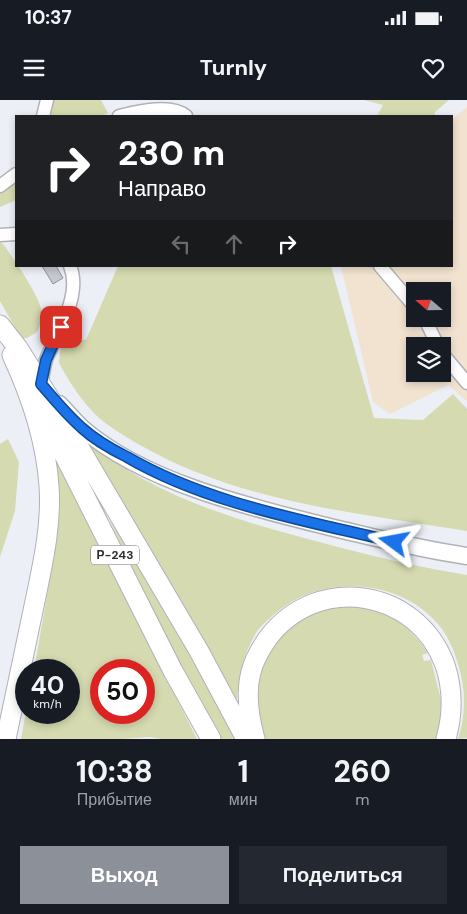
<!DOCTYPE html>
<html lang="ru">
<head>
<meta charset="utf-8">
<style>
  body { margin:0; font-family:"DM Sans",sans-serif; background:#242831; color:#f1f3f6; height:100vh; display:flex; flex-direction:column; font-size:19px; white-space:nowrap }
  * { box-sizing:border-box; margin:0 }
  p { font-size:16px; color:#9ea1a6 }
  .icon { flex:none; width:28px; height:28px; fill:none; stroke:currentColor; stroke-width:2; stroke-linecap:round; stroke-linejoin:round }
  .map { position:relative; height:639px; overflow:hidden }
  .sheet { display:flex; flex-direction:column; background:#171b24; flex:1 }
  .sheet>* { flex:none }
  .hud { position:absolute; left:15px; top:15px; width:438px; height:152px; border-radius:0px; box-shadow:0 2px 8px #0003; background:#202124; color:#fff; overflow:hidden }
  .needle { width:32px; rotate:290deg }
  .controls { position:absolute; left:406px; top:182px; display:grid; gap:10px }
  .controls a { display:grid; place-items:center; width:45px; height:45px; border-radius:0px; background:#171b24; box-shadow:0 2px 8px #0003; font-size:25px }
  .speed { position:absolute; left:15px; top:559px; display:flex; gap:10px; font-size:25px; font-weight:700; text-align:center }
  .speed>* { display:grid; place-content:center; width:65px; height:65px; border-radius:50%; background:#171b24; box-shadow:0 2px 8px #0003; line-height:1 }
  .speed small { font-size:12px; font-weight:400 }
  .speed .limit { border:8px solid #d22; background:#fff; color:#111 }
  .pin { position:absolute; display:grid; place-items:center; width:42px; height:42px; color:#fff; margin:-21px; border-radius:10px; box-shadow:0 2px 8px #0006 }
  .me { position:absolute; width:55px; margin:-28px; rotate:283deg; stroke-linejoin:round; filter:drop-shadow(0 0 4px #0008) }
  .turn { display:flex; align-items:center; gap:18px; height:105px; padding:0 20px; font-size:22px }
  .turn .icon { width:65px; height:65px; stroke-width:2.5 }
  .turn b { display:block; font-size:35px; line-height:42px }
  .lanes { display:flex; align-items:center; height:48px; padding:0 20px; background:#0003; justify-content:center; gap:25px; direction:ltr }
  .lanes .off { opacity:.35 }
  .eta { display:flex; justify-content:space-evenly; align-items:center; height:85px; text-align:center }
  .eta b { font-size:30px; font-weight:700; line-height:35px }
  .primary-button { display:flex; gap:10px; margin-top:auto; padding:10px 20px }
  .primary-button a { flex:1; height:58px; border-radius:0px; background:#8c9099; color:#fff; font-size:20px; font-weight:700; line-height:58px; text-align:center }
  .primary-button a+a { background:#242831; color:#f1f3f6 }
  .status { display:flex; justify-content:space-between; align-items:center; height:35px; padding:0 25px; background:#171b24; direction:ltr }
  .status svg { height:14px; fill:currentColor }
  header { display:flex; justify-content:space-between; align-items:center; height:65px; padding:0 20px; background:#171b24; font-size:22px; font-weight:700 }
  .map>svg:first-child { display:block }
  .industrial { fill:#f2e2d0; fill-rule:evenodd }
  .green { fill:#d5dab0; fill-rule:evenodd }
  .building { fill:#c5c8ce; stroke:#919399 }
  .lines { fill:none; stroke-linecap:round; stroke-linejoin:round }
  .minor-casing { stroke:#b0b2b8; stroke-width:15 }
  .major-casing { stroke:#b0b2b8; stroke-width:19 }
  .highway-casing { stroke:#b0b2b8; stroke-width:21 }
  .minor { stroke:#fff; stroke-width:12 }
  .major { stroke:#fff; stroke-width:16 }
  .highway { stroke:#fff; stroke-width:19 }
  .route-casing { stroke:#114b97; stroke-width:12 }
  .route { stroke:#1a73e8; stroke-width:9 }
  .labels { text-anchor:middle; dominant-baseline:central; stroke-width:4; stroke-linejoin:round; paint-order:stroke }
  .shield { fill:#fff; stroke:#6d6d6f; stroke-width:1 }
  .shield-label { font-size:12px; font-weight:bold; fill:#2e2f31 }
</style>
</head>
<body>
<div class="status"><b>10:37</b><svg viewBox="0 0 49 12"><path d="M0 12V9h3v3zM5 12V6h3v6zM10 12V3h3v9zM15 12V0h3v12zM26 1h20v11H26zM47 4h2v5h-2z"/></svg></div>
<header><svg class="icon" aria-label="menu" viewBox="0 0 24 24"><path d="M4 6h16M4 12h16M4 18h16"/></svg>Turnly<svg class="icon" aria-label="heart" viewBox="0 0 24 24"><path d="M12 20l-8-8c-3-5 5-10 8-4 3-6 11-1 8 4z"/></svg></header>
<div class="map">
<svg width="467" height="639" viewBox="0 0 467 639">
  <rect width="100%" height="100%" fill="#eceff5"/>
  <path class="industrial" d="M467,7v294l-19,-16 -58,29 -17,-12 -32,-136h110v-146zM415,191h27v28h-27zM415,246h27v28h-27z"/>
  <path class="green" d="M52,0h49l7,13 -7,3h-52z
    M364,0h85l-14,12 -1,4h-57l6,-11z
    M16,79v21l-16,7v-16z
    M0,142l4,3c10,15 37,52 38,69 0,6 -2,12 -5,18l-10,6h-6l-21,-37z
    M118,166h213l43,152 49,2 30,-26 14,15v122c-111,-18 -228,-29 -327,-86 -14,-8 -29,-17 -41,-27 -17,-16 -29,-35 -40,-55l3,-25 24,2z
    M79,336c74,60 150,82 240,106 49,13 98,25 148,33v163l-9,1c8,-24 8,-50 0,-75 -4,-14 -10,-28 -20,-40 -39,-46 -116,-50 -161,-12 -7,6 -16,13 -21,21 -13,22 -18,44 -19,69z
    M8,339l11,23 -4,49 -15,46v-113z
    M55,357l142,282h-36l-11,-2 -28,2h-101l5,-28v1h43v-42h-35l23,-132 3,-30zM101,570h43v42h-43z
    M110,421l61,96 67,122h-19l-65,-121z
    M332,506c10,0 21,-1 31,1 28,4 50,23 65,46l-6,2 2,6 7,-1 12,48 -5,31h-174c-13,-35 -8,-68 14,-99 7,-9 14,-18 25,-24 9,-4 20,-7 29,-10z"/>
  <path class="building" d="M42,166h14l7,12 -10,6z"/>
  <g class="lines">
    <g class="minor-casing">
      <path id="minor" d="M43,16l4,-16
        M119,16c17,-4 52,-13 67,0
        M0,86l16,-12
        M0,135l16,-1
        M380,166l35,41
        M425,219l13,27
        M442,253l25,30
        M41,284c2,-9 3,-19 6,-27 11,-25 35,-63 23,-91"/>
    </g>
    <g class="major-casing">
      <path id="major" d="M59,304c8,8 15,17 24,25 64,55 174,80 255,100 42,10 85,21 129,27"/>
    </g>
    <g class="highway-casing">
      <path id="highway" d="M0,225l18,23 44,70 137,233 47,88
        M43,313l130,258 38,68
        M6,639c9,-44 19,-89 28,-133 8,-39 18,-80 15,-120 -3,-45 -18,-90 -37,-131
        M255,639c-6,-22 -10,-45 -4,-67 3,-12 10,-24 17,-34 49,-65 149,-50 177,27 8,24 8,49 1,74"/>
    </g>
    <use href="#minor" class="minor"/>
    <use href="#major" class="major"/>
    <use href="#highway" class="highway"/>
  </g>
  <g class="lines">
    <g class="route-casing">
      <path id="route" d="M61,227l-15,33 -5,24c13,15 26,31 41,44 13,12 29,21 45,29 81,47 177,63 267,85"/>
    </g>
    <use href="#route" class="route"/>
  </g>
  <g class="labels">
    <rect class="shield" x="91" y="445.5" width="48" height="19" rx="4"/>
    <g class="shield-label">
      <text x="115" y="455">Р-243</text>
    </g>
  </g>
</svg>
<div class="controls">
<a><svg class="needle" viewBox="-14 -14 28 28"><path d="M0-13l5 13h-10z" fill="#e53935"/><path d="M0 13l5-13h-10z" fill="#9ea1a6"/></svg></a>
<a><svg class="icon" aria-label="layers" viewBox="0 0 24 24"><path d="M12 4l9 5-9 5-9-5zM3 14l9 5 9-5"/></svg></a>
</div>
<div class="speed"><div>40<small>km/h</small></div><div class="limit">50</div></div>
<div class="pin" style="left:61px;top:227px;background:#d93025"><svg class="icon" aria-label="arrive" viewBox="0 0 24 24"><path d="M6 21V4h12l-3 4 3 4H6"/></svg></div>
<svg class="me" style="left:394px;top:442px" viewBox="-20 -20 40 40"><path d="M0-17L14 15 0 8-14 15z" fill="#1a73e8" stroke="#fff" stroke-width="4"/></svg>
<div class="hud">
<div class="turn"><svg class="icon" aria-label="right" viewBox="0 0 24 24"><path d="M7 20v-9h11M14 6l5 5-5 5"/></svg><div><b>230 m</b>Направо</div></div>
<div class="lanes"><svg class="icon off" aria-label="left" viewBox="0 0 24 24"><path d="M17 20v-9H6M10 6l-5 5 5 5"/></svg><svg class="icon off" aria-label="ahead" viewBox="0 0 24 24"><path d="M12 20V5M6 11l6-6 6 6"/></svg><svg class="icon" aria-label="right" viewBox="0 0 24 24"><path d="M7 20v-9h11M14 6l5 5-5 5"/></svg></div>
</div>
</div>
<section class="sheet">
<div class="eta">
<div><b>10:38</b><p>Прибытие</p></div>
<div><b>1</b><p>мин</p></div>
<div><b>260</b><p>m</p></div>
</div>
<div class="primary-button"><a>Выход</a><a>Поделиться</a></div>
</section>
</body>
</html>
